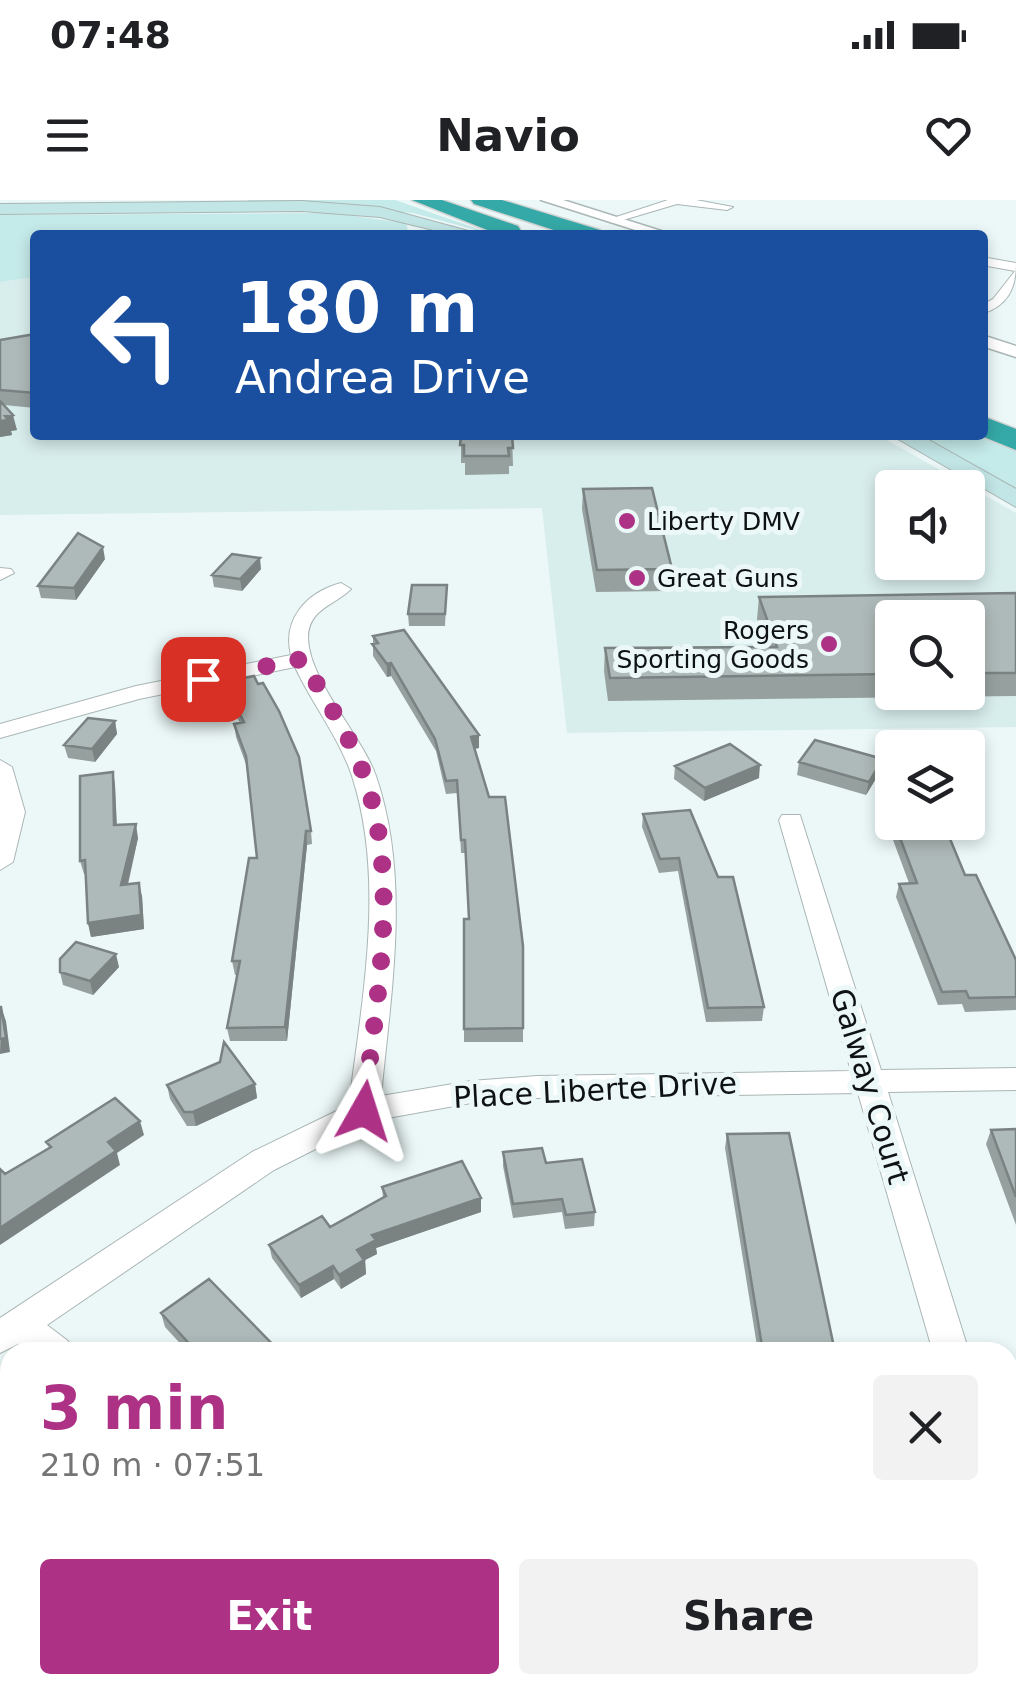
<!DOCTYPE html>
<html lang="en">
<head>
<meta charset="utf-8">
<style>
  body { margin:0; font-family:"DejaVu Sans",sans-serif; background:#f2f2f2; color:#202124; height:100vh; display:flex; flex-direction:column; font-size:38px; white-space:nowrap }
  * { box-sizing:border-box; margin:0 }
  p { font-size:32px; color:#757577 }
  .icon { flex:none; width:55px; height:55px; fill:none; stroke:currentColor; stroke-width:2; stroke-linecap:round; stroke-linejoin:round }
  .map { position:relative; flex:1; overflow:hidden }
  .sheet { position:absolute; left:0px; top:1142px; width:1018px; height:352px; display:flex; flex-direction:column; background:#fff; border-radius:30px 30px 0 0; box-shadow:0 5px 15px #0003 }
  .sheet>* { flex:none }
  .top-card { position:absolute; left:30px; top:30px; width:958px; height:210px; border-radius:10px; box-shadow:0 5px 15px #0003; background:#1a4fa0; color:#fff; overflow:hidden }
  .tools { position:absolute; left:875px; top:270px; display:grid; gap:20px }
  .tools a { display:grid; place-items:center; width:110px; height:110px; border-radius:10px; background:#fff; box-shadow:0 5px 15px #0003; font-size:50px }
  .pin { position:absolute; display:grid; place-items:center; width:85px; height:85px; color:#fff; margin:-42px; border-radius:20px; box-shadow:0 5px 15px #0006 }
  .me { position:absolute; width:110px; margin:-55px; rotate:6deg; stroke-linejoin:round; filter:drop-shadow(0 0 8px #0008) }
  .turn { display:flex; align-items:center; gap:35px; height:210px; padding:0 40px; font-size:45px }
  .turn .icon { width:130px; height:130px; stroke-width:2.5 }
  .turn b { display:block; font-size:70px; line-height:85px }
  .round { display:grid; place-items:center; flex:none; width:105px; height:105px; border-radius:10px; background:#f2f2f2 }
  .summary { display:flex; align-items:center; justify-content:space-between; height:170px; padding:0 40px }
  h1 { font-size:60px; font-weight:600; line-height:75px; color:#ad3285 }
  .primary-button { display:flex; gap:20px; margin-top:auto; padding:20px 40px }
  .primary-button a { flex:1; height:115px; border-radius:10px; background:#ad3285; color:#fff; font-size:40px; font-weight:600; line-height:115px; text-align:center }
  .primary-button a+a { background:#f2f2f2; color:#202124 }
  .status { display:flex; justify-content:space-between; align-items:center; height:70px; padding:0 50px; background:#fff; direction:ltr }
  .status svg { height:28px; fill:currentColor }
  header { display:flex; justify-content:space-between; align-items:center; height:130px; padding:0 40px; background:#fff; font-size:45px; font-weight:600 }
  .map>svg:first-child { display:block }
  .built { fill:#d8eeed; fill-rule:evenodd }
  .green { fill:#c4eae9 }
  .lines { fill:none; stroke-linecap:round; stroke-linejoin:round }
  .minor-casing { stroke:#aab6b5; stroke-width:2 }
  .tertiary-casing { stroke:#aab6b5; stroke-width:3 }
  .secondary-casing { stroke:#aab6b5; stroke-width:2 }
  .motorway-casing { stroke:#d4d4d4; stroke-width:3 }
  .minor { fill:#fff; fill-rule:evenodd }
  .tertiary { fill:#fff; fill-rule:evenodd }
  .secondary { fill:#c2e5e5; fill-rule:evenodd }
  .motorway { fill:#35a9a7; fill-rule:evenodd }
  .wall { fill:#96a09f; fill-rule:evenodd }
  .shaded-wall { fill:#7a8282 }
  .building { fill:#aebab9; stroke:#7a8282; stroke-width:2.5 }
  .route { stroke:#ad3285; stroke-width:18; stroke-dasharray:0 32.4 }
  .poi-dot { fill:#ad3285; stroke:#ebf8f7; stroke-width:4 }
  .labels { text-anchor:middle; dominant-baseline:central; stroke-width:10; stroke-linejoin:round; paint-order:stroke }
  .far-poi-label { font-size:25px; fill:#0e1212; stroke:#ebf8f7; text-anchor:start }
  .street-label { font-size:30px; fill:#0e1212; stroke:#ebf8f7 }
</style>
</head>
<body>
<div class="status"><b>07:48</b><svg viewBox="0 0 49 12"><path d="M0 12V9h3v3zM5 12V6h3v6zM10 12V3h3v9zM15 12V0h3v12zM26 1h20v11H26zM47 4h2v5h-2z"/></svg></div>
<header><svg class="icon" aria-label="menu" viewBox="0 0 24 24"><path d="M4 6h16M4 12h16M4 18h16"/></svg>Navio<svg class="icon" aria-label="heart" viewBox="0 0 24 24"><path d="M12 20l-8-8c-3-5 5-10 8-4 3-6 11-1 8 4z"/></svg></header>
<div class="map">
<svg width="1016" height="1494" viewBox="0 0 1016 1494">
  <rect width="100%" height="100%" fill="#ebf8f7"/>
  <path class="built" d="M35,77v158h843l138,78v214l-449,6 -25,-225 -542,7v-233zM892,288h76v74h-76zM892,418h76v74h-76z"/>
  <path class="green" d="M250,0h145l100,35 -82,-22 -169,-11z
    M331,13l75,10 3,12h-374v42l-35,5v-67z
    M983,234l33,16v40l-98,-55z"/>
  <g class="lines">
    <g class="minor-casing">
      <path id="minor" d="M668,0h28l37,7 -6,3 -50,-6 -64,19 -6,-3z
        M907,32l5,1 2,2h-13z
        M982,57l34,6c0,26 -8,42 -34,51v-9l11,-6 22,-28 -33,-6z
        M0,368l11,1 3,4 -14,7z
        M341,383l10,6c-17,17 -43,20 -43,49 1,43 53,96 68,138 35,102 15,216 5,320l90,-15 66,-5 314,-5 -72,-251 3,-5h18l81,255 135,-2v22l-128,2 81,260h-36l-75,-259 -321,5 -66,5 -100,18 -97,49 -227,155 21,16 5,11h-44l-11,-8 -18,9v-35l252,-166 97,-47c13,-107 37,-224 3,-329 -13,-39 -40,-72 -57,-109l-156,32 -139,39v-14l136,-38 155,-31c-9,-36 16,-63 50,-72z
        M0,560l12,7 13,45 -12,50 -13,8z
        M1008,1314l8,4v64l-8,-3z
        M272,1485h44l3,9h-44z"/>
    </g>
    <g class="tertiary-casing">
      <path id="tertiary" d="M541,0h22l111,35h-23z
        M982,135l34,11v11l-34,-11z"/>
    </g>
    <g class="secondary-casing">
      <path id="secondary" d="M302,1l78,6 103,28h-29l-74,-18 -78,-6 -302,3v-10z
        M891,235h29l96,54v18z"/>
    </g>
    <g class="motorway-casing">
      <path id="motorway" d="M412,0h30l76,26 3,5 -3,4h-18z
        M471,0h31l98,30 3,5h-34l-95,-31z
        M982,216l34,13v21l-37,-15h3z"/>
    </g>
    <use href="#minor" class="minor"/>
    <use href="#tertiary" class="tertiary"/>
    <use href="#secondary" class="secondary"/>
    <use href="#motorway" class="motorway"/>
  </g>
  <path class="wall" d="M35,134v74l-31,-3 13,25 -6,1 1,4 -12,2v-97z
    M461,235h51l1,31h-4v8l-44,1v-12h-4z
    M583,289l89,80 -2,22 -74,1 -14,-83z
    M105,359l-29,41 -35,-2 -3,-12z
    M261,369l-19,22 -28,-4 -2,-12z
    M447,385l-2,41h-36l-1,-12z
    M1016,393v103l-408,5 -4,-30 1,-23 161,-1 -9,-28 2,-22zM892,418h76v74h-76z
    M373,436l106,112 -4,1 48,197v96h-59v-123h5l-3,-66h-5l-3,-60 -12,1 -10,-43 -45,-75 -4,1 -14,-21z
    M223,482l88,149 1,13 -5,1 -20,196h-57l-3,-13 10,-53h-2l-3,-14 25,-103 -10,-91 -11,-30 -2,-13 6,-1 -15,-28z
    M115,521l2,13 -22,28 -27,-4 -4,-13z
    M799,562l81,10 -14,23 -69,-20z
    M675,566l84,12 -55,23 -30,-22z
    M113,572l2,13 2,40 21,13 -10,47 14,11 2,33 -53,8 -3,-14 -2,-49h-2l-4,-13z
    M889,607h3v15h51l22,53 51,85v50l-51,2 -3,-8 -24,1 -42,-108 3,-13 10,-1 -23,-62z
    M643,614l75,63 46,130 -2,14 -56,1 -28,-151 -19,2 -17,-46z
    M119,767l-26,28 -30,-10 -3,-13z
    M255,884l2,14 -61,28h-9l-17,-27 -3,-14z
    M1016,929v96l-30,-81 5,-14z
    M727,934l108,218h-77l-33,-204z
    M503,952l43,11 49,49 -1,14 -29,3 -3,-17 -49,6 -10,-52z
    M382,987l99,25 -105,36 1,6 -12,6 1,14 -25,15 -7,-10 -33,19 -29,-40 -3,-13 61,-18 53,-29z
    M161,1113l119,39h-92l-23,-25z
    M0,1262h10v70l-10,1z"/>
  <path class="shaded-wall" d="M13,215l4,15 -6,1 1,4 -12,2v-16l5,-5z
    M103,347l2,12 -29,41 -2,-12z
    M260,358l1,11 -19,22 -2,-12z
    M391,463v13l-4,1v-13z
    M115,521l2,13 -22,28 -3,-13z
    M479,535v13l-8,1v-12z
    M883,559l-3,13 -14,23 3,-13z
    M760,565l-1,13 -55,23 1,-13z
    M113,572l2,13 2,54 -3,-14z
    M136,624l2,14 -14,61 -3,-14z
    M306,631l1,14 -20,196 -2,-14z
    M139,683l3,13 2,33 -53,8 -3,-14z
    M116,754l3,13 -26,28 -3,-14z
    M1,807l5,14 4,31 -10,2z
    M255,884l2,14 -61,28 -3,-14z
    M140,921l4,14 -27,18 3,12 -120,80v-17l108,-86z
    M481,998v14l-105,36 1,6 -12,6 1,14 -25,15 -2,-14 18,-25 15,-15z
    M333,1066l1,13 -33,19 -2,-13z
    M10,1294v38l-6,-13z"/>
  <path class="building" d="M35,134v59l-35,-3v-50z
    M0,201l13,14 -8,1 3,4 -8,1z
    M461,235h51l1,13h-5l1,8h-45v-11h-4z
    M652,288l20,81 -75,1 -14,-81z
    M78,333l25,14 -29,41 -36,-2z
    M232,354l28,4 -20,21 -28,-4z
    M412,385h35l-2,29h-37z
    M1016,393v80h-48v-55h-76v56l-282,4 -5,-30 172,-1 -18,-50z
    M404,430l75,105 -8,2 18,60h16l18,149v82l-59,1v-110h5l-4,-79h-4l-4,-60 -11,1 -11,-42 -44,-76 -4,1 -15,-20 6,-1 -5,-7z
    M254,476l4,8 5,-1 16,28 20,46 12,74h-5l-21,196 -58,1 13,-67h-8l17,-103h8l-11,-102 -12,-32 10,-2 -21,-40z
    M88,518l27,3 -23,28 -28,-4z
    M815,540l68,19 -14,23 -70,-20z
    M730,544l30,21 -55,23 -30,-22z
    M113,572l1,53 22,-1 -15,61 18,-2 2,32 -53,8 -3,-63 -5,1v-85z
    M690,610l28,67h15l31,130 -56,1 -29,-150 -19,1 -17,-45z
    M894,622h49l22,53h11l40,85v37l-47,1 -3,-7 -24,1 -43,-108 18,-1z
    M76,742l40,12 -26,27 -30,-9v-13z
    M0,807h1l5,31 -6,1z
    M224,842l31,42 -62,28h-9l-17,-27 53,-23z
    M115,898l25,23 -32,21 8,9 -116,77v-59l5,5 46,-27 -5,-5z
    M1016,929v68l-25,-67z
    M789,933l46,219h-72l-36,-218z
    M542,948l4,15 36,-4 13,53 -29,3 -4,-16 -49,5 -10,-52z
    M462,961l19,37 -109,37 4,5 -19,10 7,10 -25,15 -6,-9 -34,19 -30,-40 53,-29 8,11 56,-31 -4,-9z
    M209,1079l71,73h-83l-36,-39z
    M0,1262h10v32l-6,25h-4z
    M86,1485h75l2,9h-76z
    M427,1485h55l2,9h-55z"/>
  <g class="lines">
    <path class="route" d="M203,479l99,-20c22,38 47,74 62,116 38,107 11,226 0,336"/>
  </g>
  <g class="poi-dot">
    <circle cx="627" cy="321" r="10"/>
    <circle cx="637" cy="378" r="10"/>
    <circle cx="829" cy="444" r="10"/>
  </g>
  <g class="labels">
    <g class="far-poi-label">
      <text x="647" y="321">Liberty DMV</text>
      <text x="657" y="378">Great Guns</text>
      <text x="809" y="430" text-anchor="end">Rogers<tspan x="809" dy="29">Sporting Goods</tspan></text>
    </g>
    <g class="street-label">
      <text transform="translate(870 886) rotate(73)">Galway Court</text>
      <text transform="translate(595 890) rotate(-3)">Place Liberte Drive</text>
    </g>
  </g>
</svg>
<div class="tools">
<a><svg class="icon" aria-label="sound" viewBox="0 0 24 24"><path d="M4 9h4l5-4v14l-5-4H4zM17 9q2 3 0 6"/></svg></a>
<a><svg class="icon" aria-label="search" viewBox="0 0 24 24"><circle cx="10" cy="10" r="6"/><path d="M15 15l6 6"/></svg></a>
<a><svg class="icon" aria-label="layers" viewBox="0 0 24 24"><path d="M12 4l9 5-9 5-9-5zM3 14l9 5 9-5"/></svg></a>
</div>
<div class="pin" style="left:203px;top:479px;background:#d93025"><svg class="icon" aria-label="arrive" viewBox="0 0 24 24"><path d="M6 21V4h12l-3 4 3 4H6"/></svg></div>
<svg class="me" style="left:364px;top:911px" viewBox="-20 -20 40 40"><path d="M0-17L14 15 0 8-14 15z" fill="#ad3285" stroke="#fff" stroke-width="4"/></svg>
<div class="top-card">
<div class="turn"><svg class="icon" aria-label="left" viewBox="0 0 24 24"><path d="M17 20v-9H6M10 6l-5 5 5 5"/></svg><div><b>180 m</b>Andrea Drive</div></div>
</div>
<section class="sheet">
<div class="summary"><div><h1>3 min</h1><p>210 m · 07:51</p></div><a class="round"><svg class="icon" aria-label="close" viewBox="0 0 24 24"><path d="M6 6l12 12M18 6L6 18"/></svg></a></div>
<div class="primary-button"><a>Exit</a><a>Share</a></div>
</section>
</div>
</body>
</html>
